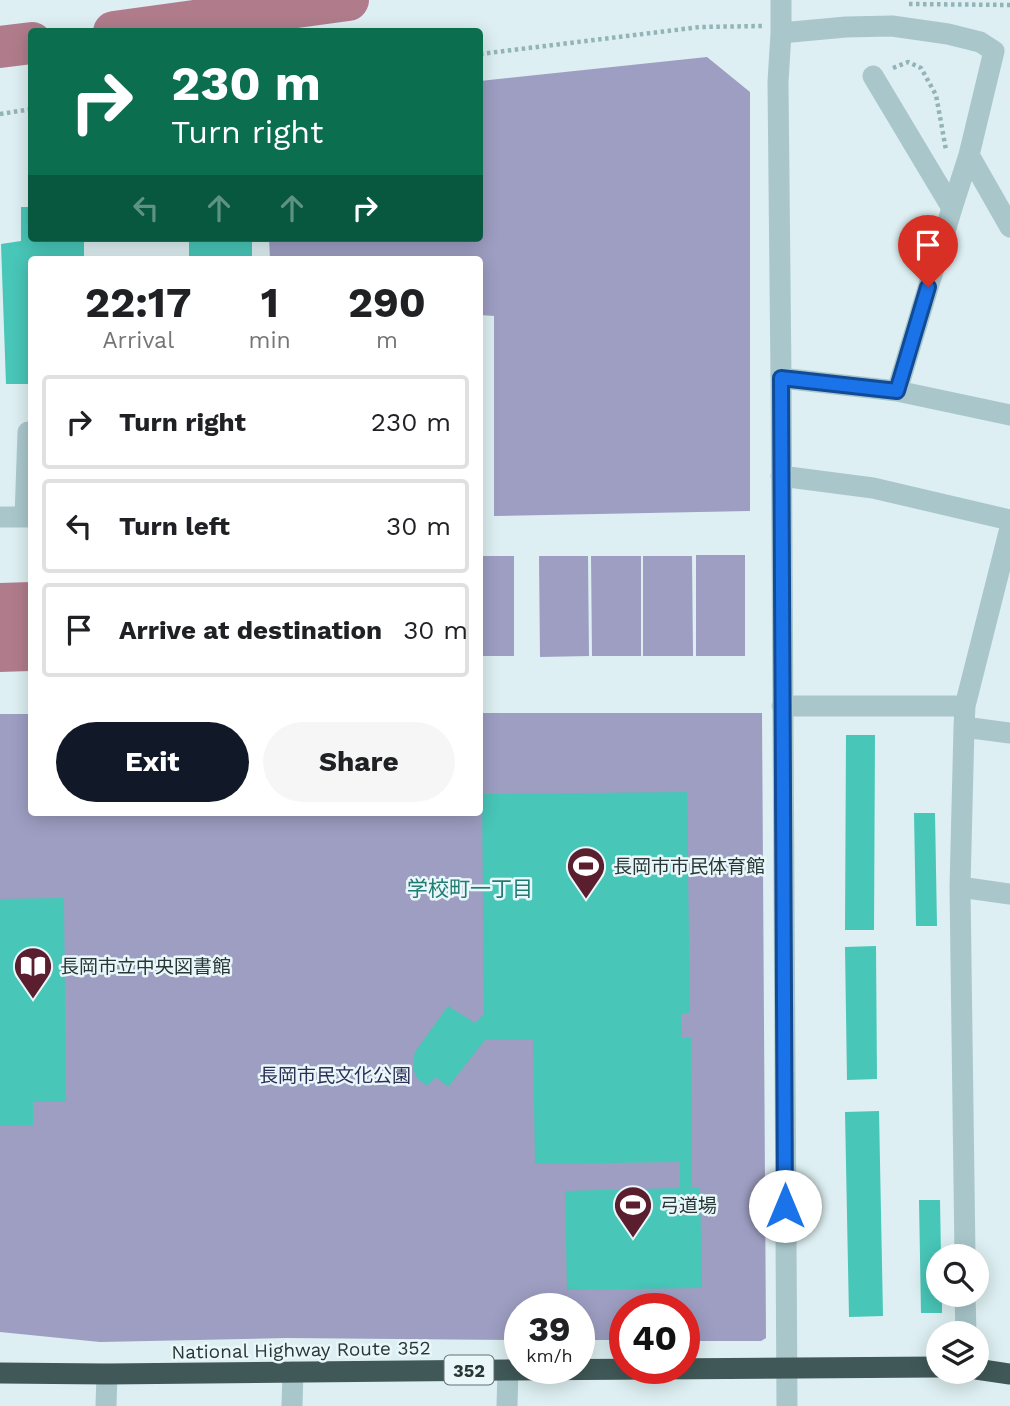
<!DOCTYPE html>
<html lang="en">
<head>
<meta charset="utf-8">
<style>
  body { margin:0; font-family:"Work Sans","Noto Sans JP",sans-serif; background:#f6f6f6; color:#202124; height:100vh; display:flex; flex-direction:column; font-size:26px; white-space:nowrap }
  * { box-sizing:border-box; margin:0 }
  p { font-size:23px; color:#757577 }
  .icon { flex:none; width:38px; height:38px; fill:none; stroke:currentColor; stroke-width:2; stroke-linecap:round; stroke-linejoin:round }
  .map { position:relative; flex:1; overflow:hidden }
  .side { position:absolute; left:28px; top:256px; width:455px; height:560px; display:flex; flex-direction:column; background:#fff; border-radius:7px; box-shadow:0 4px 18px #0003 }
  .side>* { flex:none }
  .banner { position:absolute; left:28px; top:28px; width:455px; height:214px; border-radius:7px; box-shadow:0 4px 18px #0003; background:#0b6e4f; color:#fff; overflow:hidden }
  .tools { position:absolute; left:926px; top:1244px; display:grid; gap:14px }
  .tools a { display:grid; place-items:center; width:63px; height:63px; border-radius:50%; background:#fff; box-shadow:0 4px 18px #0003; font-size:35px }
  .speed { position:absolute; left:504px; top:1293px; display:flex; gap:14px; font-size:35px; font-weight:700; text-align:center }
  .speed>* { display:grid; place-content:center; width:91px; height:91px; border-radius:50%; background:#fff; box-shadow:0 4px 18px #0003; line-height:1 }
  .speed small { font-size:18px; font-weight:400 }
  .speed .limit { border:10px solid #d22; background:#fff; color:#111 }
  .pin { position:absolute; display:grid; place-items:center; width:60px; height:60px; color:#fff; margin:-72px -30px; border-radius:50% 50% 50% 0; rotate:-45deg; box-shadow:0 0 7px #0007 }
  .pin .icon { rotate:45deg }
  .me { position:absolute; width:77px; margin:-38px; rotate:0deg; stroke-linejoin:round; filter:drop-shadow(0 0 5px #0008) }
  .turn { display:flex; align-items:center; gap:24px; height:147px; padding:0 28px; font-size:32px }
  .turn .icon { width:91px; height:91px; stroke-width:2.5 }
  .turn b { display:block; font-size:49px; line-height:60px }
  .lanes { display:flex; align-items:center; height:66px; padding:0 28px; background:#0003; justify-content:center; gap:35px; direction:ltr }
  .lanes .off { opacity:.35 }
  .eta { display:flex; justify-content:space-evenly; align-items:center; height:119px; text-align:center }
  .eta b { font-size:42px; font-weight:700; line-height:49px }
  .primary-button { display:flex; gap:14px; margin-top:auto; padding:14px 28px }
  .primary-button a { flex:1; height:80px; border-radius:42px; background:#111827; color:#fff; font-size:28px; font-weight:700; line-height:80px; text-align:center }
  .primary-button a+a { background:#f6f6f6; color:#202124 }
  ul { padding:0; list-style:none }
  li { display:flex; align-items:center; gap:21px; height:94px; margin:0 14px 10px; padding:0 14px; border:4px solid #e0e0e0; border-radius:7px }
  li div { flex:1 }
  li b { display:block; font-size:26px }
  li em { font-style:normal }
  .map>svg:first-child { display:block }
  .green { fill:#9d9ec2 }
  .water { fill:#b07c8c }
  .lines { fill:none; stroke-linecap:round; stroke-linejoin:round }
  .river { stroke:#b07c8c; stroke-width:42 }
  .building { fill:#48c6b8 }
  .path { stroke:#93b4b7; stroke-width:4.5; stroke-dasharray:3.5 3.5; stroke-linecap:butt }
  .minor { stroke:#a9c7cb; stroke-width:21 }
  .highway { stroke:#405958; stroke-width:21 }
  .route-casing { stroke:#114b97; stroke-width:18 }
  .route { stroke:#1a73e8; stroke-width:12 }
  .labels { text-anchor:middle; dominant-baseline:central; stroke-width:5; stroke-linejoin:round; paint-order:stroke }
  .shield { fill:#eaf7fa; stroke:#637172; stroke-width:2 }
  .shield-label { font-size:18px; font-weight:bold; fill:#293837 }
  .poi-label { font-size:19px; fill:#293837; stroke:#eaf7fa; text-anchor:start }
  .park-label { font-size:19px; fill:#2d2d56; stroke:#eaf7fa }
  .street-label { font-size:19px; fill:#293837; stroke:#eaf7fa }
  .neighbourhood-label { font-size:21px; fill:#207b71; stroke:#eaf7fa }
</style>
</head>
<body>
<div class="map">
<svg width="1010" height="1406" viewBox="0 0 1010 1406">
  <rect width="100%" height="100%" fill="#ddeff2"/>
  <path class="green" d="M707,57l43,35v419l-256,5v-200l-14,-1v-56h-210l-1,-21h211v-157z
    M696,555h49v101h-49z
    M480,556h34v100h-34z
    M539,556h49l1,100 -49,1z
    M591,556h50v100h-49z
    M643,556h49l1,100h-50z
    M480,713h282l4,625 -5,3h-77v-32h-59v31h-46v-31h-59v31l-234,-2 -186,4 -100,-10v-618h31l1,98h448z"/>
  <path class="water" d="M31,582v89l-31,1v-89z"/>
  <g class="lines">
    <path class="river" d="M114,32l234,-32
      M0,47l32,-4"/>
  </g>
  <path class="building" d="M21,207h11v31h52v21h-52v125h-26l-5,-140 20,-3z
    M201,238h51v21h-63v-19h10z
    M846,735h29l-1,195h-29z
    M687,792l3,221h-9l1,25h9l1,150h8l2,100 -135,2 -2,-99 115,-3v-26l-145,2 -2,-124h-48l-37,47 -12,-10 -9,9 -10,-8 -3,-7 -1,-12 2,-7 33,-46 27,17 9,-9 -2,-220z
    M914,813h21l2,113h-21z
    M64,898l2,204h-33v23l-33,1v-227z
    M876,946l1,133 -30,1 -2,-133z
    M879,1111l4,205 -34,1 -4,-205z
    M919,1200h21l1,56h-3v39h4v18h-21z"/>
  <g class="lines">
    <path class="path" d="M909,4l101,1
      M480,54l220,-27 62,-1
      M893,68l15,-6 13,6 15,27 10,55
      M0,114l32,-5"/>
    <path class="minor" d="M781,0v33l-3,49 3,296 6,1028
      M781,33l65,-6 46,-1 56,8 32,8 14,9 -25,104 -17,53
      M873,76l79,132 -55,183
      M969,155l41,72
      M781,378l116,13 113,24
      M781,476l92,12 137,32
      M0,517h32
      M25,517l3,-85h4
      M782,706h183
      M964,727l46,6
      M960,887l50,7
      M965,1256l-5,-369 4,-160 1,-21 45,-178
      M965,1295l1,39
      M106,1406l1,-32
      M292,1406l1,-34
      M507,1406l1,-36"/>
    <path class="highway" d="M976,1369l34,5
      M0,1373l107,1 401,-4 430,-3"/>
  </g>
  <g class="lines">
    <g class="route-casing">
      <path id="route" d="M785,1206l-4,-828 116,13 31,-104"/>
    </g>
    <use href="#route" class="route"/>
  </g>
  <defs>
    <g id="stadium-pin" transform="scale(2.0125)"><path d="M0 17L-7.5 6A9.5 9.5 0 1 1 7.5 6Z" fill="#5a1e2f" stroke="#eaf7fa"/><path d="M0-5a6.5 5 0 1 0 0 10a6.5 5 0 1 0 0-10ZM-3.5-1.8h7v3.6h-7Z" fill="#fff"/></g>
    <g id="library-pin" transform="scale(2.0125)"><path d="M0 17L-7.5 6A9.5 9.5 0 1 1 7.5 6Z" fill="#5a1e2f" stroke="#eaf7fa"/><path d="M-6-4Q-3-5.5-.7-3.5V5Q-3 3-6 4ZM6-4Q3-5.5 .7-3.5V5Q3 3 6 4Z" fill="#fff"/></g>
  </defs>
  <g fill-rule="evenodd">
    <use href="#stadium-pin" x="586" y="866"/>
    <use href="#library-pin" x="33" y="966"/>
    <use href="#stadium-pin" x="633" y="1205"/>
  </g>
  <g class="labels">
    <rect class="shield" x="444.5" y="1355.5" width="49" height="29" rx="5"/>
    <g class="shield-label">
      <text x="469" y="1370">352</text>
    </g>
    <g class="poi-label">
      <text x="613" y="866">長岡市市民体育館</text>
      <text x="60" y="966">長岡市立中央図書館</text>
      <text x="660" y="1205">弓道場</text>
    </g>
    <g class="park-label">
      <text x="335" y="1075">長岡市民文化公園</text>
    </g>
    <g class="street-label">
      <text transform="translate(301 1350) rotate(-1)">National Highway Route 352</text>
    </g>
    <g class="neighbourhood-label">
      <text x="470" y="888">学校町一丁目</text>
    </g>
  </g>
</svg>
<div class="tools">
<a><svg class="icon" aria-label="search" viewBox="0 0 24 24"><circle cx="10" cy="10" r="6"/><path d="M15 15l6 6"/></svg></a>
<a><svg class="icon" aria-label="layers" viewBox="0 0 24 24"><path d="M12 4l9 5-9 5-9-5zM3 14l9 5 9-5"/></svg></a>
</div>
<div class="speed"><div>39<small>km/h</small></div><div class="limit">40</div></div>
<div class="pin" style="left:928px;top:287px;background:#d93025"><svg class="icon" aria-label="arrive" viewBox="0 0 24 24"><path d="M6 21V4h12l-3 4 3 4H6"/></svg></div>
<svg class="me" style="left:785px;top:1206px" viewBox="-20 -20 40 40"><circle r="19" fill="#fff"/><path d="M0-13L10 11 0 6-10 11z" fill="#1a73e8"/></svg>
<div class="banner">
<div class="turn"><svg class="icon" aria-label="right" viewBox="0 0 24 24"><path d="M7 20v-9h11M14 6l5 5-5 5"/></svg><div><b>230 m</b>Turn right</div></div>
<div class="lanes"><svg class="icon off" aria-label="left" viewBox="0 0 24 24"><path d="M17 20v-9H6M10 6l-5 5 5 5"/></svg><svg class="icon off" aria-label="ahead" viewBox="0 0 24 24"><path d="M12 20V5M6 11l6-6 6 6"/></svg><svg class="icon off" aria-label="ahead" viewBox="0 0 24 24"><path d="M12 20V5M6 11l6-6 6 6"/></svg><svg class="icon" aria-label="right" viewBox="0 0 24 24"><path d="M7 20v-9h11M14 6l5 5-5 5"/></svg></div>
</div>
<section class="side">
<div class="eta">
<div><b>22:17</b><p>Arrival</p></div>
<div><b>1</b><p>min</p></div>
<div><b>290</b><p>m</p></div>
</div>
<ul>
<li><svg class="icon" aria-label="right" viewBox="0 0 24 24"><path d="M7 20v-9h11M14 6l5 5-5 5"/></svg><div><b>Turn right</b></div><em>230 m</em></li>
<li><svg class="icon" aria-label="left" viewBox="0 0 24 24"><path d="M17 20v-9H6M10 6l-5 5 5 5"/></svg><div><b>Turn left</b></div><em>30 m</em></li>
<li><svg class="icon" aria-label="arrive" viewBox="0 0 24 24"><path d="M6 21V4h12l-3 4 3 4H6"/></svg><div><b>Arrive at destination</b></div><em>30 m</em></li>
</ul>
<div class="primary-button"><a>Exit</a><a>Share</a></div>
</section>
</div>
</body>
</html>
